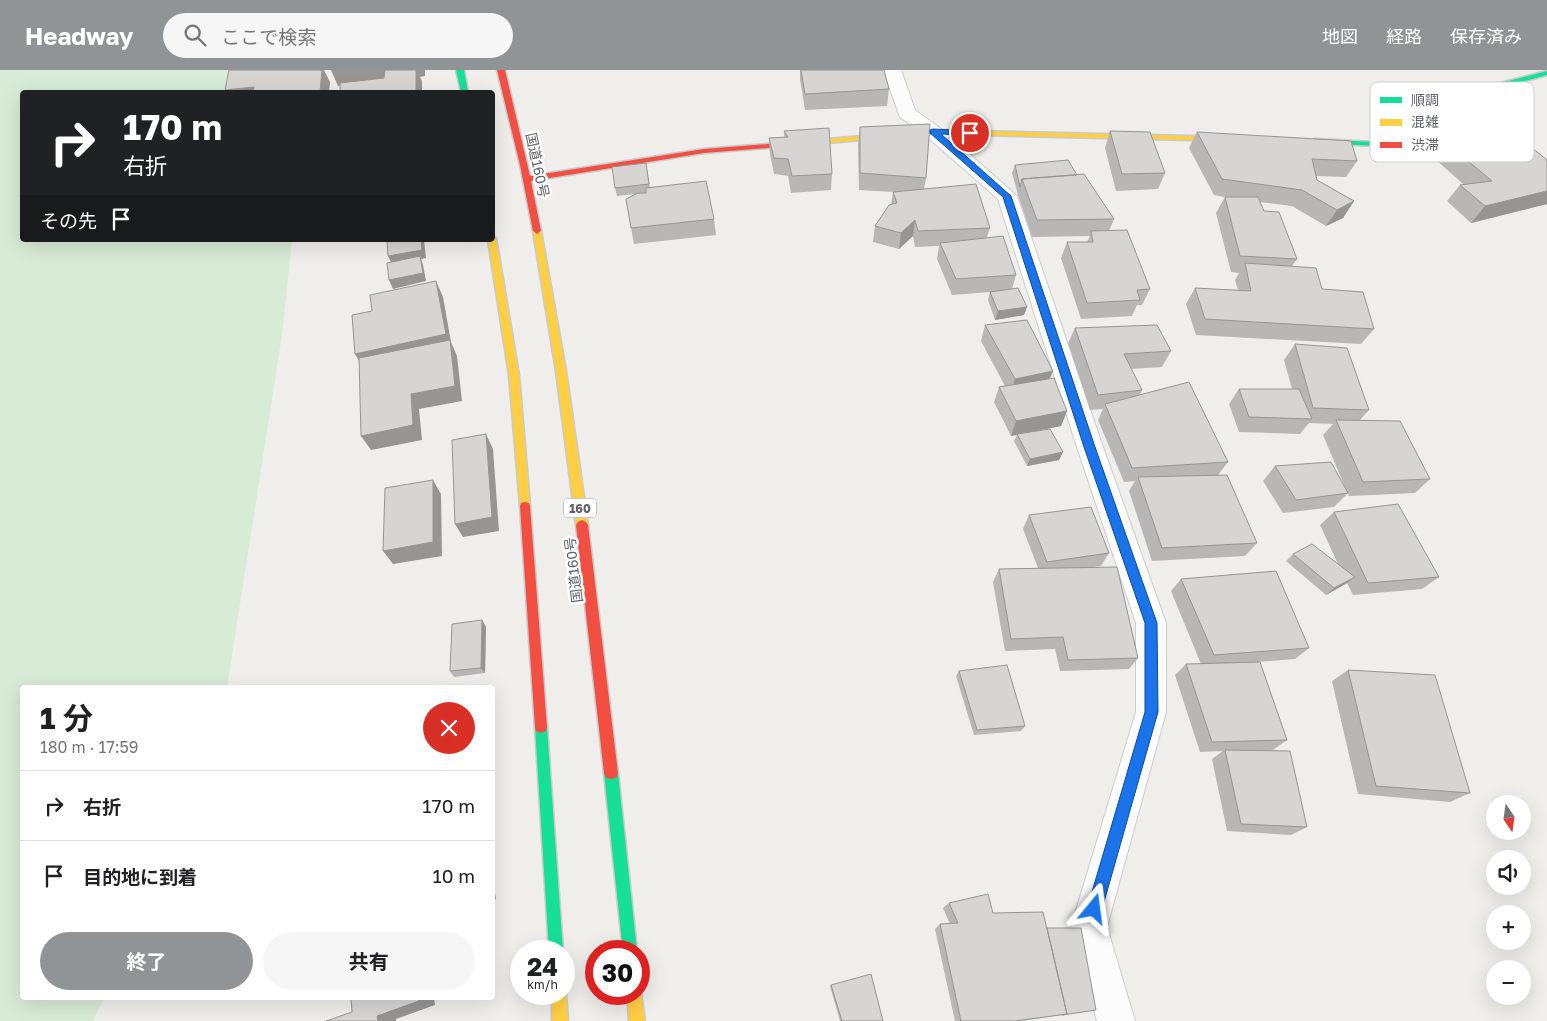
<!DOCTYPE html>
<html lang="ja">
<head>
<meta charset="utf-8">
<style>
  body { margin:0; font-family:"Golos Text","Noto Sans JP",sans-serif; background:#f6f6f6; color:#202124; height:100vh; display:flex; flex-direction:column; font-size:19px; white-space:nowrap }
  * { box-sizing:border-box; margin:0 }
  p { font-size:16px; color:#757577 }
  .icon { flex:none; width:28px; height:28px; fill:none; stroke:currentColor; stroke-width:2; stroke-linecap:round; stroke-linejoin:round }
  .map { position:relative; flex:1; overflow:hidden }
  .drawer { position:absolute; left:20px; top:615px; width:475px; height:315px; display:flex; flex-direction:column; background:#fff; border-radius:5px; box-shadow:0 5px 20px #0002 }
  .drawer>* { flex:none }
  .top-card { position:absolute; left:20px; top:20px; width:475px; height:152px; border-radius:5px; box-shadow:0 5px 20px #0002; background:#202124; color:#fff; overflow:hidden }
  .needle { width:32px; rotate:167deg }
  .buttons { position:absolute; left:1486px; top:725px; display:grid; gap:10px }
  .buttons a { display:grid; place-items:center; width:45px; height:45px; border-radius:50%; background:#fff; box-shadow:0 5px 20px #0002; font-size:25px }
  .speed { position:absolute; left:510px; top:870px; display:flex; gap:10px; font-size:25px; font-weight:700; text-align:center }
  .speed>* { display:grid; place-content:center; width:65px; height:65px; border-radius:50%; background:#fff; box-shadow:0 5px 20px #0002; line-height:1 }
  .speed small { font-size:12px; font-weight:400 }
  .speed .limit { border:8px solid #d22; background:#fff; color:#111 }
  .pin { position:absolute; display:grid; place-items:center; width:42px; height:42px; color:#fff; margin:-21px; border:2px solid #fff; border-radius:50%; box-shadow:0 1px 5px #0007 }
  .me { position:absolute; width:55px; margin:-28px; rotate:16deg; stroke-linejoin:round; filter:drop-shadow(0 0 4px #0008) }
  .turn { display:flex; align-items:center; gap:18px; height:105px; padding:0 20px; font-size:22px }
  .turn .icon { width:65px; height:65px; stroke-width:2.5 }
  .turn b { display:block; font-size:35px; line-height:42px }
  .then { display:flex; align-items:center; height:48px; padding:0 20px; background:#0003; gap:10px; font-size:19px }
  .round { display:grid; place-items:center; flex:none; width:52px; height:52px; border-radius:26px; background:#f6f6f6 }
  .headline { display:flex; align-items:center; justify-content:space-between; height:85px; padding:0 20px }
  h1 { font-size:30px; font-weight:700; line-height:38px }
  .action { display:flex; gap:10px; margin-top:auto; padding:10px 20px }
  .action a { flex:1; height:58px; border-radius:30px; background:#919496; color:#fff; font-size:20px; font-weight:700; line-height:58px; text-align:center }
  .action a+a { background:#f6f6f6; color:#202124 }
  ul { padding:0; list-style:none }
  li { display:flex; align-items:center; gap:15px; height:70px; padding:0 20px; border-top:1px solid #e0e0e0 }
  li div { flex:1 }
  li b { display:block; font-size:19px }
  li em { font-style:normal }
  header { display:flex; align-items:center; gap:30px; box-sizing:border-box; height:70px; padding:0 25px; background:#919496; color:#fff }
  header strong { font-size:24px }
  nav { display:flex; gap:28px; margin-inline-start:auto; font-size:18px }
  .search { width:350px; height:45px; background:#f6f6f6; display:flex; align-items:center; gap:12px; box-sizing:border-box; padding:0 18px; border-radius:28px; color:#757577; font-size:19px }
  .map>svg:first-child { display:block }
  .green { fill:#d8ebd6 }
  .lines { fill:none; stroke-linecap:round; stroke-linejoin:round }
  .street-casing { stroke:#cbcccc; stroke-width:2 }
  .fast-casing { stroke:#cacacb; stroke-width:3 }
  .slow-casing { stroke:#cacacb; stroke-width:3 }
  .jam-casing { stroke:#cacacb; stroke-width:3 }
  .street { fill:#fdfcfc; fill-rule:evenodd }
  .fast { fill:#16e098; fill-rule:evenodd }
  .slow { fill:#ffcf43; fill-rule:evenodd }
  .jam { fill:#f24e42; fill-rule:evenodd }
  .wall { fill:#b8b7b5 }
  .shaded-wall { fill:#969594 }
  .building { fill:#d6d5d3; stroke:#969594 }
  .route { fill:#1a73e8; stroke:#114b97 }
  .labels { text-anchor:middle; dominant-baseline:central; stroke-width:5; stroke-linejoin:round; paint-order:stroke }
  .shield { fill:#fff; stroke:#8f9295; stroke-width:1 }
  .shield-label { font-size:12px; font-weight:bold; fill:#5f6368 }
  .street-label { font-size:14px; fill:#5f6368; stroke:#fff }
  .key { fill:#fff; stroke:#cfd0d2; stroke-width:1 }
  .key-label { font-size:14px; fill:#5f6368 }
</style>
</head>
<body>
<header>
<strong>Headway</strong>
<div class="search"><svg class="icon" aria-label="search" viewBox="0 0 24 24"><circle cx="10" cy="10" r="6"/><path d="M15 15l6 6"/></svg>ここで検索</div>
<nav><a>地図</a><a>経路</a><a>保存済み</a></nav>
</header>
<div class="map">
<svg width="1547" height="951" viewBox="0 0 1547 951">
  <rect width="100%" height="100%" fill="#efeeea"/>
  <path class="green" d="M0,0h234l-9,22h-203v148h270l-10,95 -55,352 -205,1v310h82l-11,23h-93z"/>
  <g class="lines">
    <g class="street-casing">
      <path id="street" d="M883,0h18l14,40 25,18 77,68 86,251 63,176v89l-59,215 28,94h-38l-26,-94 65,-215v-89l-59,-176 -79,-248 -72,-63 -26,-19z"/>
    </g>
    <g class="fast-casing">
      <path id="fast" d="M456,0h8l4,22h-7z
        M1547,1v4l-76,21 -25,33 -48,18 -84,-4 -4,-2 4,-2 80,4 46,-18 25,-33z
        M541,651l5,2 1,4 16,224h-14l-14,-224 1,-4z
        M611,697l5,1 2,5 19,178h-14l-19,-178 2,-5z"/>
    </g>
    <g class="slow-casing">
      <path id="slow" d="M933,60l298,7 4,2 -4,2 -298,-7 -141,12 -4,-2 4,-2z
        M537,158l4,3 25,140 22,154 -2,3h-8l-2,-3 -20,-154 -23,-140z
        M492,165l4,3 23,137 11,131 -1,3h-8l-1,-3 -11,-131 -21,-135h4z
        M564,918l2,6 2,27h-16v-27h12z
        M639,918l2,6 4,27h-16l-2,-27h12z"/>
    </g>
    <g class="jam-casing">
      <path id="jam" d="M497,0h8l25,106 174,-27 88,-7 4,2 -4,2 -88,7 -173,28 10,50 -4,3 -4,-3 -13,-66z
        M525,432l4,1 1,3 17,221 -1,4 -5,2 -5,-2 -1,-4 -15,-221 1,-3z
        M582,450l4,2 2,3 30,248 -2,5 -5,1 -5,-1 -2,-5 -28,-248 2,-3z"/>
    </g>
    <use href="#street" class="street"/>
    <use href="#fast" class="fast"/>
    <use href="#slow" class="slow"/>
    <use href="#jam" class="jam"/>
  </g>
  <path class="wall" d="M800,0h84l5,19 -2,17 -82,4 -5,-31z
    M860,57l66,51 -2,11 66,39 -3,9 29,38 -4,14 15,18 -3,8 -29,5 -7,-20 2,-8 -38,3 -15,-36 2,-13 -24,1 -2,-11 -14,13 -26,-7 2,-16 16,-21 2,-13h2l-36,-2 -1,-46z
    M784,61l48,43 -1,16 -40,3 -3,-17 -14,-2 -4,-20 -1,-16 15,-1z
    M1110,61l55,42 -7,16 -42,2 -11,-43z
    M1197,62l160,29 -11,16 -30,-1 1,4 37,21 -11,17 -17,8 -34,-20 -32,-4 4,9 33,48 -5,7 82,63 -13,15 -165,-9 -10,-31 9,-16 43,2 -3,-10 4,-7 -8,-1 -15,-59 9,-16 -11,-2 -25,-47z
    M1445,72l102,18v44l-76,19 -24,-22 13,-16 3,-1 -29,-26z
    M646,93l4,24 64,32 2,16 -82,9 -8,-45 9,-5 -18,2 -2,-8z
    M1015,95l62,10 37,44 -5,12 41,58 -8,16h-5l-5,11 -51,3 -20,-61 6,-16h20l3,-6 -58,1 -14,-42 -6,-22z
    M985,255l68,46 -3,8 17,32 -6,15 -29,6 31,20 -4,8 -32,6 -13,-25 3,-6 -6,1 -17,-34 5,-15 6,-1 -24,-45z
    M1075,258l96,23 -9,16 -31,2 11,21 -3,6 89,66 -10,13 39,68 -12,13 -93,5 -23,-70 6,-10 -11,1 -26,-62 5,-11 -13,1 -22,-67z
    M1295,274l74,66 -10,11 71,58 -15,14 -66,3 -1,-3 -14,14 -51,6 -20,-32 12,-15 72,26 -24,-57 10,-11 -24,-1 -9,11 -61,-2 -10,-28 10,-15h53l-8,-29z
    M1334,442l105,65 -17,12 -69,6 -6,-12 -21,12 -40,-34 7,-7 45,10 -18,-39z
    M1029,445l80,38 -8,13 -8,1 45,91 -9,11 -69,2 -5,-22 -50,2 -12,-69 6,-13 39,-1 -15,-39z
    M1181,509l128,69 -14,11 -37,3 29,78 -14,10h-21l55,77 -16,8 -64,-4 -15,-72 11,-8 -23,1 -25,-77 11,-11h15l-30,-73z
    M482,550l4,7 -1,46 -31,4 -4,-6z
    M1348,600l122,123 -20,9 -92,-8 -26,-113z
    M959,601l66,55 -4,5 -47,4 -18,-59z
    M949,833l44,10 54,15 49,82 -75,11h-66l-20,-92 5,-5h10l-7,-16z
    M831,915l52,36h-43l-10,-35z"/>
  <path class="shaded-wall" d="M322,0h2l6,12 -1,10h-9z
    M331,0h94v6l-5,1 2,4v11h-6l-33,-13 -45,7z
    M254,17l3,5h-31l-1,-2z
    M1547,121v13l-76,19 14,-17z
    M1354,131l-11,17 -17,8 11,-16z
    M915,150l-2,16 -14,13 2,-16z
    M421,170h3l2,18 -5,1 2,6 3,16 -33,8 -4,-9 3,-16 -4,-8z
    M436,211l7,16 8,45 6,14 5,45 -43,8 3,31 -51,10 -10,-14 3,-67 -9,-15z
    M1027,237l-3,8 -29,5 3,-9z
    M1053,301l-7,15 -36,9 5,-16z
    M1067,341l-6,15 -50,10 5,-15z
    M486,364l7,15 6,82 -36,6 -8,-13z
    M1063,382l-4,8 -32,6 3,-7z
    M433,410l8,14 1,62 -49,8 -10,-13z
    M1355,507l-8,6 -21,12 8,-7z
    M482,550l4,7 -1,46 -4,-5z
    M492,804l4,25 -4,2z
    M418,928h16l1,7 -39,14v2h-18l-1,-5z"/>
  <path class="building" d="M229,0h93l-2,22h-67l1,-5 -29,3z
    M385,0h31v22h-76v-9l44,-5z
    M801,0h83l5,19 -84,5z
    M930,54l-4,54 -66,-5v-46z
    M1506,57l41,33v31l-62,15 -25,-21 32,-4 -47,-39z
    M829,58l3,46 -40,2 -4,-17 -14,-1 -5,-20 19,-1 -4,-6z
    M1110,61l40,1 15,41 -43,1z
    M1197,62l154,9 6,20 -45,-2 5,21 37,21 -17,9 -35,-20 -80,-11z
    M1068,90l9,15 -55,4 -2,8 -5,-22z
    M646,93l3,21 -34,4 -3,-21z
    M1084,104l30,45 -77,1 -15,-41z
    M706,111l8,38 -83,9 -5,-29 12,-6h8v-5z
    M976,114l14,44 -72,3 -3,-11 -14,13 -26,-7 14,-21 8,-2 -4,-11z
    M1225,127h33l6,14 15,1 18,47 -57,-3z
    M1127,160l23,59 -13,1 3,10 -53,3 -20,-61h26l-2,-11z
    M1003,166l13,39 -60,4 -16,-36z
    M387,170h34l1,10 -34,6z
    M420,186l3,17 -34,7 -2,-17z
    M1245,193l71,5 6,21 41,3 11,37 -169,-10 -10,-31 56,3z
    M436,211l10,53 -91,20 -3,-39 20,-4 -2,-16z
    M1018,218l9,19 -29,4 -8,-19z
    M1027,250l26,51 -38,8 -30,-54z
    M1157,255l14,26 -47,3 18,36 -44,5 -23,-67z
    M450,270l5,46 -44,8 2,31 -52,11 -2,-78z
    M1295,274l52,4 22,62 -56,-2z
    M1054,308l13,33 -51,10 -17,-34z
    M1189,312l39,80 -96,6 -27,-64z
    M1239,319h60l13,30 -63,-2z
    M1336,350l64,1 30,58 -67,3z
    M1050,359l13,23 -33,7 -13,-25z
    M486,364l6,83 -37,7 -3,-84z
    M1331,392l17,31 -52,7 -21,-34z
    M1227,405l30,68 -95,5 -24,-71z
    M433,410v62l-50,9 2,-63z
    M1398,434l41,73 -71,6 -34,-71z
    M1091,437l18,46 -62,9 -18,-47z
    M1312,474l43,33 -21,11 -41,-34z
    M1117,497l21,91 -70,2 -5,-23 -52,2 -12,-70z
    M1276,501l33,77 -95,7 -33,-76z
    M482,550l-1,48 -31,3 2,-47z
    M1260,592l27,78 -75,2 -26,-78z
    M1007,595l18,61 -48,4 -18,-59z
    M1348,600l87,5 35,118 -94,-7z
    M1225,680l65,1 17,76 -66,-3z
    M988,824l5,19 50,-1 24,102 -52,7h-54l-21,-97 18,-1 -9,-20z
    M1047,858h34l15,82 -34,5 5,-1z
    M871,904l12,47h-41l-11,-36z
    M351,928h67l1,3 -42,15 1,5h-52l26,-9z"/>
  <path class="route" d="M933,59l40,2 1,2 -4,2 -29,-1 70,62 84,251 62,176 1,89 -56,197 -3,5 -5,2 -5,-2 -2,-5 58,-197v-89l-61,-176 -81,-250 -73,-64v-3z"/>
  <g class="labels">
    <rect class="shield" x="564" y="428.5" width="32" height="19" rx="4"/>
    <g class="shield-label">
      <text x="580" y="438">160</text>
    </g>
    <g class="street-label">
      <text transform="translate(538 95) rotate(78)">国道160号</text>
      <text transform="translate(573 500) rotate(-97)">国道160号</text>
    </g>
  </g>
  <rect x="1370" y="12" width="164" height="80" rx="8" class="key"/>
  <rect x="1380" y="27" width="22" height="6" fill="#16e098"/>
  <rect x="1380" y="49" width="22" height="7" fill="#ffcf43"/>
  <rect x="1380" y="72" width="22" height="6" fill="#f24e42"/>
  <g class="key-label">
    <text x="1411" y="35">順調</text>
    <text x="1411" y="57">混雑</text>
    <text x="1411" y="80">渋滞</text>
  </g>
</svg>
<div class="buttons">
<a><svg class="needle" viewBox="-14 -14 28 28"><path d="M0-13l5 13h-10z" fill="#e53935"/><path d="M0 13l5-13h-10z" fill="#757577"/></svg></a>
<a><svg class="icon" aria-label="sound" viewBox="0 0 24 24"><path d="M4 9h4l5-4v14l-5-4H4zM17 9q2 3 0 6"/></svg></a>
<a>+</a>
<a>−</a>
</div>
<div class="speed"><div>24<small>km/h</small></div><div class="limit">30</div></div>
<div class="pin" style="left:970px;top:63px;background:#d93025"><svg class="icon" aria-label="arrive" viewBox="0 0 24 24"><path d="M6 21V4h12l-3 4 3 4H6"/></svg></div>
<svg class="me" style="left:1094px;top:839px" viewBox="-20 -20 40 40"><path d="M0-17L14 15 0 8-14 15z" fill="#1a73e8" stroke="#fff" stroke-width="4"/></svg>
<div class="top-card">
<div class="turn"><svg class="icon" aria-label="right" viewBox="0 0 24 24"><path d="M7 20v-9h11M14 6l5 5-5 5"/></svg><div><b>170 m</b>右折</div></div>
<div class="then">その先<svg class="icon" aria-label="arrive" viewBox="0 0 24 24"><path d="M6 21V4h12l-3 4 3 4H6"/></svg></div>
</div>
<section class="drawer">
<div class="headline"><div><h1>1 分</h1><p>180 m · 17:59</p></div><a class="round" style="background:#d93025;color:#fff"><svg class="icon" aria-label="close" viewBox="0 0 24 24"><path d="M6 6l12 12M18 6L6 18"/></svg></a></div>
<ul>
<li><svg class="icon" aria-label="right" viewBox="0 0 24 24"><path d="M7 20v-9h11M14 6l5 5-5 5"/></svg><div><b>右折</b></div><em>170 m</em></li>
<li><svg class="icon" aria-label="arrive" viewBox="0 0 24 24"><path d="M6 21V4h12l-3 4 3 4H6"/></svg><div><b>目的地に到着</b></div><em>10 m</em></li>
</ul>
<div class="action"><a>終了</a><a>共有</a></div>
</section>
</div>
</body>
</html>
